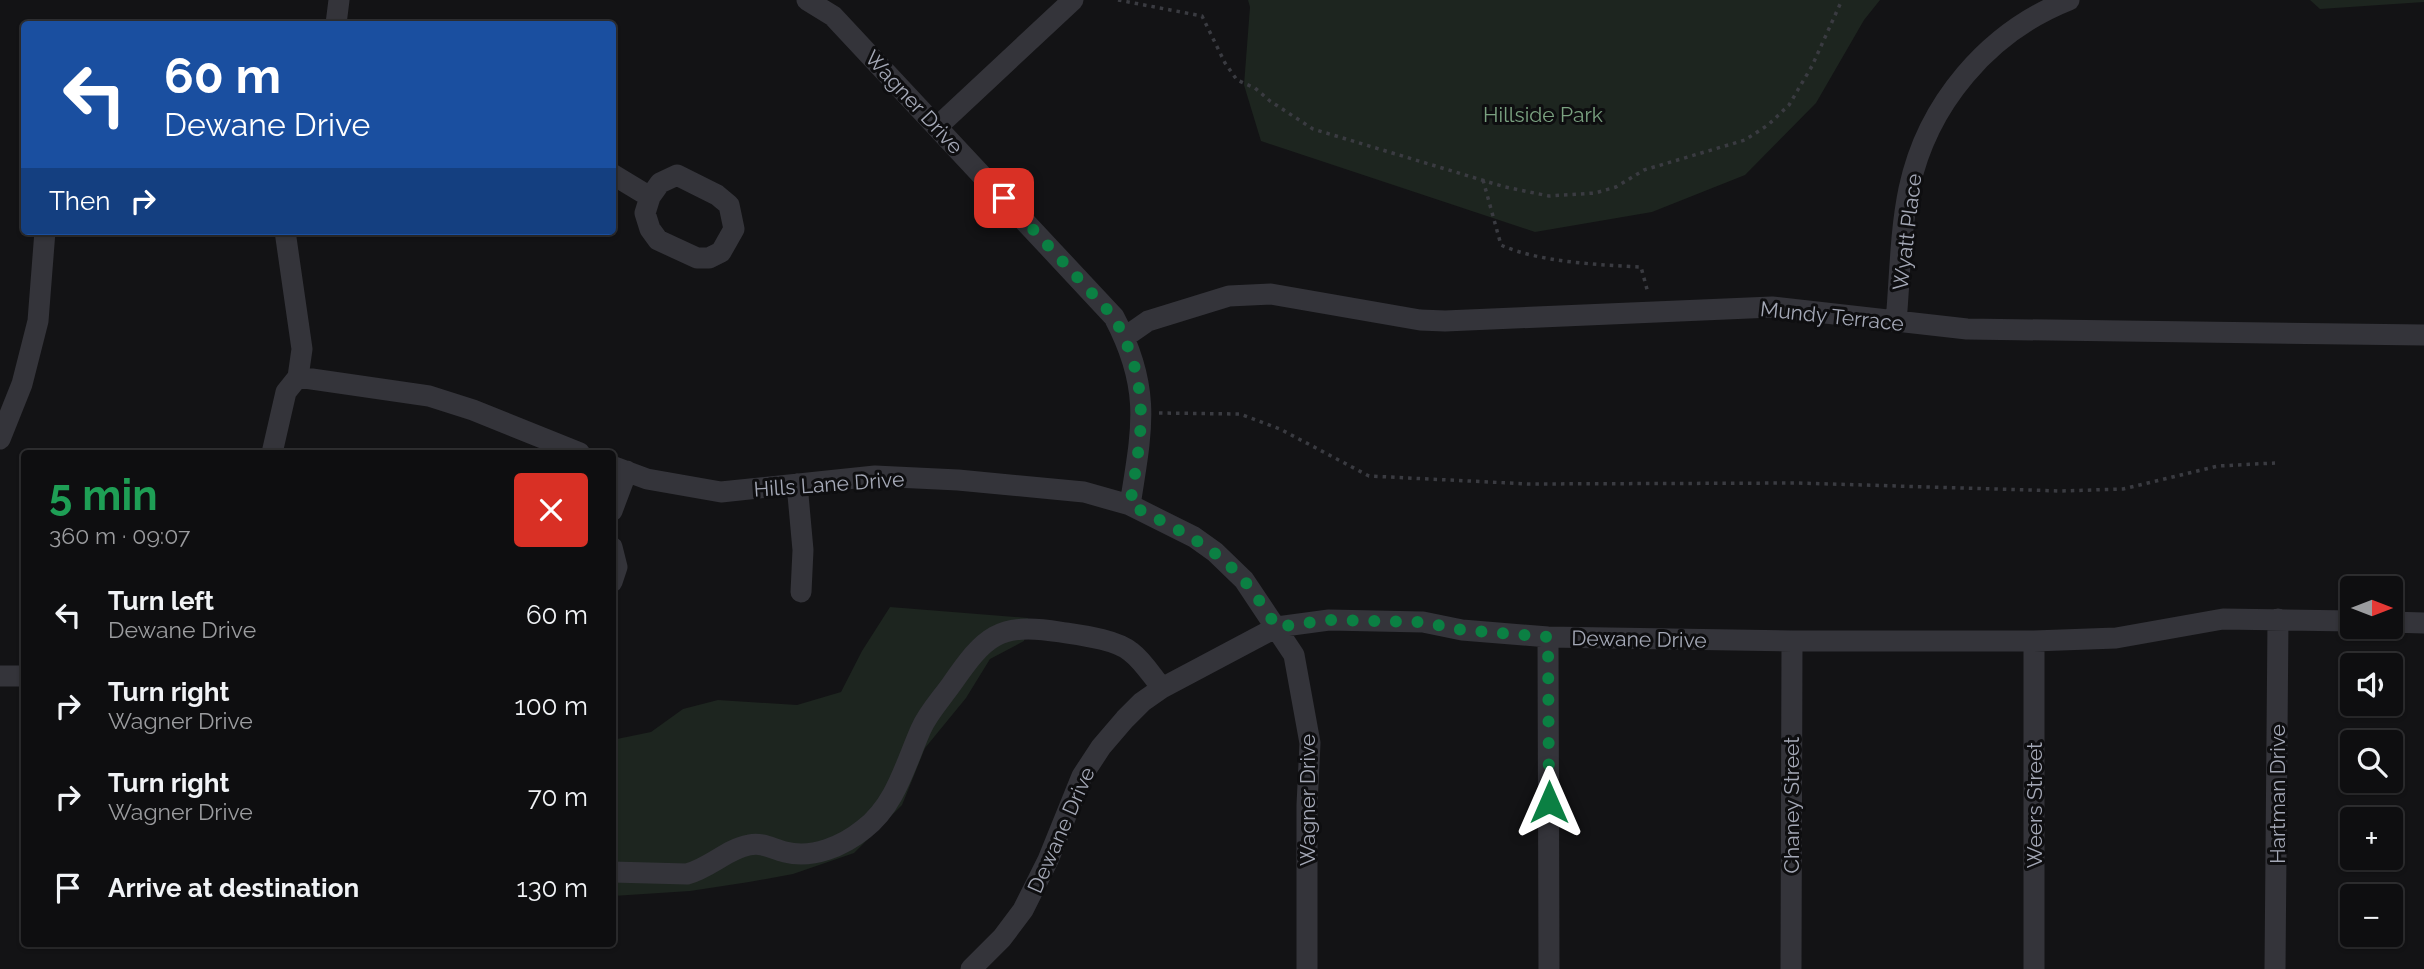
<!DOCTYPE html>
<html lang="en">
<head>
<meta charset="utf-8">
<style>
  body { margin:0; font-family:Raleway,sans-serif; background:#171719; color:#f1f3f6; height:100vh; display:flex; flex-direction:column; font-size:26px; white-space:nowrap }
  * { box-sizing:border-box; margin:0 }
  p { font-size:23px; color:#9b9c9f }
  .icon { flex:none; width:38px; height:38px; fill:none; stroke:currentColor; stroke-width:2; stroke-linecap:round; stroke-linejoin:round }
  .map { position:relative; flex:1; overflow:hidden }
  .details { position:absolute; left:21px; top:450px; width:595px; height:497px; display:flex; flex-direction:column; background:#0e0e10; border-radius:7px; box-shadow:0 2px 5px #0004,0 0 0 2px #2e2e30 }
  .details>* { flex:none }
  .guide { position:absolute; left:21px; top:21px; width:595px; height:214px; border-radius:7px; box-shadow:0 2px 5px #0004,0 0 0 2px #2e2e30; background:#1a4fa0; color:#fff; overflow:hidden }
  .needle { width:46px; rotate:90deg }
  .tools { position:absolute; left:2340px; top:576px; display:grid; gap:14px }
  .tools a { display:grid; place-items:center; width:63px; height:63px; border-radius:7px; background:#0e0e10; box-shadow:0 2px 5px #0004,0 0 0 2px #2e2e30; font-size:35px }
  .pin { position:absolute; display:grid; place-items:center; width:60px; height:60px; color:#fff; margin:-30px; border-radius:14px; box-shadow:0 4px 10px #0006 }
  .me { position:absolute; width:77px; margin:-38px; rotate:0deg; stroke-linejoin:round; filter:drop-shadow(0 0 5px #0008) }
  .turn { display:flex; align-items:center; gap:24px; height:147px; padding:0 28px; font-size:32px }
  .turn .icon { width:91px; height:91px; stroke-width:2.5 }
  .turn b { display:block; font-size:49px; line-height:60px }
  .then { display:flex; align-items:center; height:66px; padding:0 28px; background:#0003; gap:14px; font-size:26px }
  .round { display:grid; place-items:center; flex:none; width:74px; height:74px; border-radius:7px; background:#171719 }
  .overview { display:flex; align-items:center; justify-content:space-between; height:119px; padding:0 28px }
  h1 { font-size:42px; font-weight:700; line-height:52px; color:#1e9e55 }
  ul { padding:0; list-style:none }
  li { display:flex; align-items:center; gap:21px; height:91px; padding:0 28px }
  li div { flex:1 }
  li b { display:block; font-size:26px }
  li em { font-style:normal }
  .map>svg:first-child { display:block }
  .green { fill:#1d251f }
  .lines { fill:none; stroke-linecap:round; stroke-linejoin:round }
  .path { stroke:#3a3b41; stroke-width:3.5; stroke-dasharray:3.5 5; stroke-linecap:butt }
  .minor { stroke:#34343a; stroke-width:21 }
  .route { stroke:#0b8043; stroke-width:12; stroke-dasharray:0 21.6 }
  .labels { text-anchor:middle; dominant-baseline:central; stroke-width:6; stroke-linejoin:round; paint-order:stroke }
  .street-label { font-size:21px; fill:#a4a8b6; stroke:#0e0e10 }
  .park-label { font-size:21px; fill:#7aa180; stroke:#0e0e10 }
</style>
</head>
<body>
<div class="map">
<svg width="2424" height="969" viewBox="0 0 2424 969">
  <rect width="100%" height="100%" fill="#131315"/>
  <path class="green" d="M1248,0h632l-16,20 -48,83 -71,72 -93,37 -117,20 -274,-91 -17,-56 6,-78z
    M2310,0h114v2l-104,7z
    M890,607l138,11 -4,23 -34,18 -24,39 -41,50 -23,57 -48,48 -61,21 -44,8 -59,9 -77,5 -1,-156 39,-8 32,-23 35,-9 79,5 44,-13 21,-41z"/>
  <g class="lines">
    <path class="path" d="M1118,0l84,16 23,47 12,17 18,8 15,13 43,28 192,58 44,9 46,-3 21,-6 28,-17 101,-30 23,-15 21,-20 23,-39 30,-66
      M1483,180l18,65c37,17 98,20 140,22l7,26
      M1159,413l81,1 40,15 89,47 160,8 269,-1 263,8 62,-2 95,-23 57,-3"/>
    <path class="minor" d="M807,0l26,16 281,301c38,72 28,112 16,188
      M336,24l3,-24
      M937,127l136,-127
      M612,174l38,23
      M677,175l40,20 12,10 5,24 -13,23 -12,6h-12l-39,-18 -8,-11 -5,-16 5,-16 10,-14z
      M1896,322c4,-44 4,-90 13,-133 18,-85 79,-157 160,-189
      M1125,337l23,-16 81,-25 42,-2 149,26 25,1 327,-14 195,22 457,6
      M298,377l131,19 44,14 107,43
      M0,439l22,-55 16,-63 7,-90
      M272,453l14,-61 12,-15 4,-28 -17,-118
      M612,466l35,13 74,13 154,-16 83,4 126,12 46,13 64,32 21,15 29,28 50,75 16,88 -3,62v164
      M797,484l6,66 -2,42
      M612,511l15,-40
      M612,547l5,20 -5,15
      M2390,622l34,1
      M1548,637l1,332
      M0,676h24
      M612,872l75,2c23,-6 40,-25 62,-29 14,-3 23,4 36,7 28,7 58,-6 79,-23 32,-25 41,-64 57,-100 7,-16 20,-30 30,-44 34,-49 47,-63 109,-53 19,3 56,7 71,20 12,9 21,24 31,36
      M971,969l31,-31 21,-28 25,-50 34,-84 19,-29 24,-28 17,-17 20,-14 115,-61 52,-7 94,2 39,8 86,7 244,4h242l82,-3 107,-19 129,2
      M1791,969l1,-328
      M2034,969v-328
      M2275,969l3,-350"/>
  </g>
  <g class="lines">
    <path class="route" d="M1004,198l110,119c38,71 28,113 16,188 41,21 81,39 112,73 13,15 24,33 35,49l52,-7 94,2 39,8 86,7 1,165"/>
  </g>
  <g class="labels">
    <g class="street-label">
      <text transform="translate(914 102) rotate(47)">Wagner Drive</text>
      <text transform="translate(1907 232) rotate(-83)">Wyatt Place</text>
      <text transform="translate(1832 316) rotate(6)">Mundy Terrace</text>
      <text transform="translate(829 484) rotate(-4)">Hills Lane Drive</text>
      <text transform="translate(1639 639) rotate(1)">Dewane Drive</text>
      <text transform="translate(2277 794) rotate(-90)">Hartman Drive</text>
      <text transform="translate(1307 800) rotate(-90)">Wagner Drive</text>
      <text transform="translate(1791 805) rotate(-90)">Chaney Street</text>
      <text transform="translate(2034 805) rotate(-90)">Weers Street</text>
      <text transform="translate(1061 830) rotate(-66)">Dewane Drive</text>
    </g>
    <g class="park-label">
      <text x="1543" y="114">Hillside Park</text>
    </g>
  </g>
</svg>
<div class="tools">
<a><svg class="needle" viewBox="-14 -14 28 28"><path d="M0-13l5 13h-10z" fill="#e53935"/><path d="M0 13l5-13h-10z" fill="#9b9c9f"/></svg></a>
<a><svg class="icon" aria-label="sound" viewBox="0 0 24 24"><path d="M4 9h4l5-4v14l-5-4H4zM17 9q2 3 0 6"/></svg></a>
<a><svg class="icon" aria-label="search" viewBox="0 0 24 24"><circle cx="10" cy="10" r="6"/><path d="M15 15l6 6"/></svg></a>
<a>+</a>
<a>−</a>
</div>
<div class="pin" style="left:1004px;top:198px;background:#d93025"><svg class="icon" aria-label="arrive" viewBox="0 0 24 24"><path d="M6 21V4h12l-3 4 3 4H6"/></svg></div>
<svg class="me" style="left:1549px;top:802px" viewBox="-20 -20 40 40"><path d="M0-17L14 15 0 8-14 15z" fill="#0b8043" stroke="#fff" stroke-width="4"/></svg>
<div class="guide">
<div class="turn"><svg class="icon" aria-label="left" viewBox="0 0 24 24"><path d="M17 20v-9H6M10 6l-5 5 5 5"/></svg><div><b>60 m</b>Dewane Drive</div></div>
<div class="then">Then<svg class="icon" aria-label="right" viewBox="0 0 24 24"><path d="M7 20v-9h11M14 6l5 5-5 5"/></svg></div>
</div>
<section class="details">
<div class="overview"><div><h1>5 min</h1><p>360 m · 09:07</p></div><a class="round" style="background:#d93025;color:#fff"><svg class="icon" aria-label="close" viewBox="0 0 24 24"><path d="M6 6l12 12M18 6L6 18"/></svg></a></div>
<ul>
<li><svg class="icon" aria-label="left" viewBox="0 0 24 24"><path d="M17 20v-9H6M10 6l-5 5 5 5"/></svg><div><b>Turn left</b><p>Dewane Drive</p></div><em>60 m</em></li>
<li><svg class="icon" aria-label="right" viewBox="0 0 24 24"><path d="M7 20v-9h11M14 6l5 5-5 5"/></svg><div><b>Turn right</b><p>Wagner Drive</p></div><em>100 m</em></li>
<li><svg class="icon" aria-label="right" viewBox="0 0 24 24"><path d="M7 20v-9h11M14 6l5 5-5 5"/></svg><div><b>Turn right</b><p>Wagner Drive</p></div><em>70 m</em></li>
<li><svg class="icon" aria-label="arrive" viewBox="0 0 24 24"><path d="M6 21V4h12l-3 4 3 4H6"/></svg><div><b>Arrive at destination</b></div><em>130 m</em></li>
</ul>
</section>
</div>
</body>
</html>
